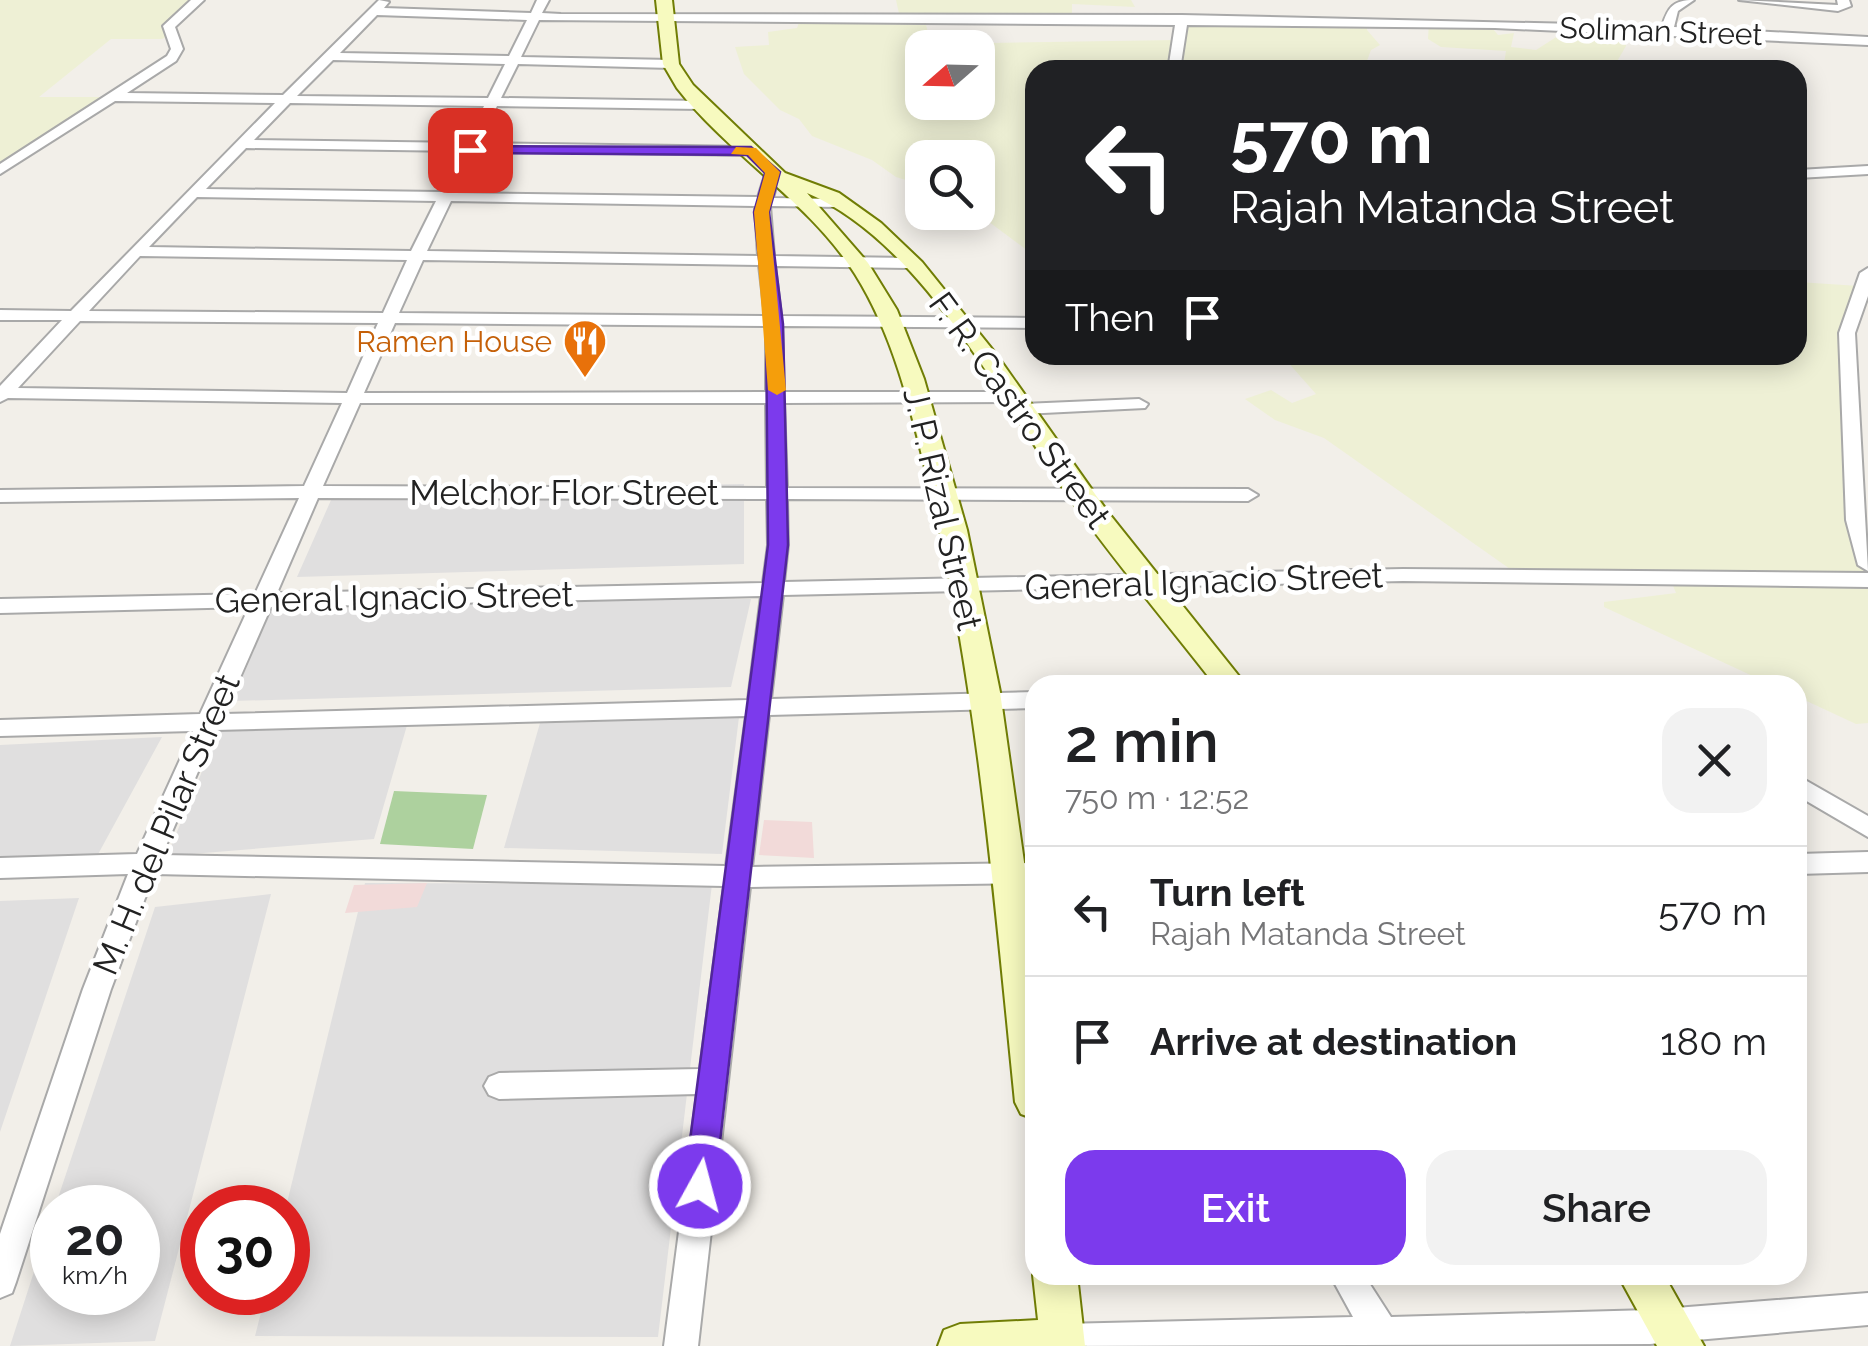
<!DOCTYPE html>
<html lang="en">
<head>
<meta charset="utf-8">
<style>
  body { margin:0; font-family:Raleway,sans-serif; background:#f2f2f2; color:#202124; height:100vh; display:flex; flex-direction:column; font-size:38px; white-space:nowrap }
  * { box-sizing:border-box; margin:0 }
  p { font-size:32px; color:#757577 }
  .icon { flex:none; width:55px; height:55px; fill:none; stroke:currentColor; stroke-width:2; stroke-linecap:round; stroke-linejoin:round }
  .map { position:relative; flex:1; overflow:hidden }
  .details { position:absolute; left:1025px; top:675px; width:782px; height:610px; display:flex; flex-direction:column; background:#fff; border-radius:30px; box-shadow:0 5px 25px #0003 }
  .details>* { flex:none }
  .guide { position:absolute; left:1025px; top:60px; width:782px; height:305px; border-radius:30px; box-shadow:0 5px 25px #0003; background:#202124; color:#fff; overflow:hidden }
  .needle { width:65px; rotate:250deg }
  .tools { position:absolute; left:905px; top:30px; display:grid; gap:20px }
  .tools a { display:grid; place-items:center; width:90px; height:90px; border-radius:20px; background:#fff; box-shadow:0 5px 25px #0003; font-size:50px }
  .speed { position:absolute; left:30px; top:1185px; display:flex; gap:20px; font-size:50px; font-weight:700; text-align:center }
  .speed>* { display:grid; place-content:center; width:130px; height:130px; border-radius:50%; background:#fff; box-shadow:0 5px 25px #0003; line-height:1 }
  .speed small { font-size:25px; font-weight:400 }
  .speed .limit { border:15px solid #d22; background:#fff; color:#111 }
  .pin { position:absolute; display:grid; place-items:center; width:85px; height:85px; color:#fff; margin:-42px; border-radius:20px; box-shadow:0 5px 15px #0006 }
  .me { position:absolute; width:110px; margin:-55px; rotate:7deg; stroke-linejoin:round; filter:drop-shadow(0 0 8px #0008) }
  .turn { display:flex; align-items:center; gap:35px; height:210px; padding:0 40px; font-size:45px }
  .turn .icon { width:130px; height:130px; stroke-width:2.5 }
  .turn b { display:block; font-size:70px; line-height:85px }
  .then { display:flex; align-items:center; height:95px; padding:0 40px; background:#0003; gap:20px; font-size:38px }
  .round { display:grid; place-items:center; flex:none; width:105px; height:105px; border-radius:30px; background:#f2f2f2 }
  .head { display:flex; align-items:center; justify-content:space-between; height:170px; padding:0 40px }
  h1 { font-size:60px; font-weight:600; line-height:75px }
  .action { display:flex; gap:20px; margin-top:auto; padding:20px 40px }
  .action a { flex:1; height:115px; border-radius:30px; background:#7c3aed; color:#fff; font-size:40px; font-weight:600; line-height:115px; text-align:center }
  .action a+a { background:#f2f2f2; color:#202124 }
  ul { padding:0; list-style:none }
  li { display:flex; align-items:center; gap:30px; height:130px; padding:0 40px; border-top:2px solid #e0e0e0 }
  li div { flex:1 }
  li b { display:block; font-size:38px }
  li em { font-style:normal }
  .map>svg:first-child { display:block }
  .residential { fill:#e0dfdf }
  .commercial { fill:#f2dad9 }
  .farmland { fill:#eef0d5; fill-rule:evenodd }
  .forest { fill:#add19e }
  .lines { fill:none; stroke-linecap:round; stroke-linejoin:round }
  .street-casing { stroke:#a9a9a9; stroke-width:4 }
  .secondary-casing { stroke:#707d05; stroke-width:4 }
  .street { fill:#fff; fill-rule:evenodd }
  .secondary { fill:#f7fabf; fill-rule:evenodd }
  .route { fill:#7c3aed; stroke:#51269a; stroke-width:2.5 }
  .slow { fill:#f59e0b }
  .labels { text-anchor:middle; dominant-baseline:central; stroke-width:9; stroke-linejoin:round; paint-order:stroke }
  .far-street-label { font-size:30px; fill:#222; stroke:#fff }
  .far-food-label { font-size:30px; fill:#c56008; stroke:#fff; text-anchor:end }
  .street-label { font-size:35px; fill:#222; stroke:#fff }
</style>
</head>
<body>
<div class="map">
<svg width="1868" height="1346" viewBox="0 0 1868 1346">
  <rect width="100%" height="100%" fill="#f2efe9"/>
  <path class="residential" d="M744,484v80l-447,13 38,-86z
    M751,599l-20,88 -499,14 43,-100z
    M410,715l-36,124 -207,17 55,-133z
    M739,717l-17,137 -218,-6 36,-125z
    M162,737l-66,121 -96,3v-116z
    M365,883l347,1 -54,453 -403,-1 11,-43 22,-1 -2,-85z
    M271,894l-116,447 -145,5 42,-130v76h86v-84l-83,-1 100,-300z
    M79,898l-79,234v-231z"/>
  <path class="commercial" d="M764,820l48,2 2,36 -55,-3z
    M427,883l-10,24 -72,6 9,-28z"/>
  <path class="farmland" d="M0,0h194l-16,15 -7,19 -9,5h-51l-72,58h73l-112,69z
    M896,0h235l4,7 -63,-3v15l-172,-1z
    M1182,19l185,1v10l13,15 -9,5 -6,16 36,4h-366v186l-58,-43 1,-55h-56v27l-26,-8 -24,-17 -60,-24 -13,-17 -19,-9 -36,-36 -9,-27 34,-2 -1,-13 29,-4 3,-8 125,1 6,23 244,-4zM922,48h56v54h-56z
    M1429,22l60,2 9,11 16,-2 -3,14 25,3 25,-16 65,6v6l-14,24h-109l3,-19 -65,-4 -13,-8z
    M1798,282l61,4 -9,32 12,229 6,18v158l-12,1 -58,-27v-12h-26l-168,-78v-5l72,-9 -7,-17h-149l-196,-138 -49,-18 -30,-21 26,-9 21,13 24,-9 -31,-35 10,-4h503z"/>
  <path class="forest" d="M394,791l93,4 -14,54 -93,-5z"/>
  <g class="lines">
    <g class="street-casing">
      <path id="street" d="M191,0h13l-29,27 8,22 -7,12 -49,32 156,2 96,-95 10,2 -5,6 147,5 6,-13h12l-7,13 19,1 621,1 480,11c6,-19 11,-26 32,-26l-16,11 -4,16 194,10v8l-373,-17 -308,-3 -7,45h-12l7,-45 -636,-5 -18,37 150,3 6,4 -6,4 -153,-4 -17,34 200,3 7,4 -7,4 -204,-3 -18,37 272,4 7,4 -7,4 -276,-4 -20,42 303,4 8,-25 7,-4 7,4 -7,26 66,1 7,4 -7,4 -69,-1 4,50 134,2 8,5 -8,5 -133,-2 6,50 254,2v10l-253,-2 2,66h230l9,5 -9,5 -230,1 3,85 461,1 10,6 -10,6 -461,-2 1,46 -4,37 619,-13 465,4v14l-465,-6 -620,14 -12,104 264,-7v16l-266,7 -17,152 283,-4v20l-285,4 -52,459h-34l33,-252 -198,5 -10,-4 -5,-9 5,-9 10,-4 201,-4 24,-183 -570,-12 -43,115 -95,293 -4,11 -12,5v-64l83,-245 45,-115 -128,4v-20l137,-4 56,-123 -193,5v-16l200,-6 49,-107 -249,6v-14l255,-5 44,-96 -299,4v-12l304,-4 38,-83 -334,-5 -8,4v-16l62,-66h-62v-10l71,1 204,-208 -160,-2 -115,73v-10l167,-108 4,-7 -8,-23zM377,15l150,5 -18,36 -169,-3zM333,60l172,4 -17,34 -191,-2zM290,103l194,3 -18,37 -212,-3zM246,148l215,3 -20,41 -235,-3zM197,197l239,4 -25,50 -262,-4zM451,201l304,5 3,50 -331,-5zM140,256l267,4 -24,53 -294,-2zM423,260l336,5 6,51 -366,-3zM80,321l298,2 -31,70 -329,-5zM395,323l371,3v66l-402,1zM360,403h406l1,85 -444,-2zM318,498l449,1 1,46 -5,38 -486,10zM761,596l-13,104 -524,14 47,-107zM746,716l-20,150 -564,-11 54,-125z
        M1739,0l99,5 -1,-5h12l2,6 -13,5z
        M1868,166v8l-70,4v-8z
        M1868,268v28l-13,37 13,238 -10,-6 -12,-45 -7,-187 21,-60z
        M1139,399l9,5 -3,4 -122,6 -9,-5 9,-5z
        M1798,776l70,40v21l-70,-41z
        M1868,852v20l-70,2v-20z
        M1330,1275h34l27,42 259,-7 218,-17v32l-218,19 -603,2 -2,-5 5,-12 12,-5 291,-7z"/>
    </g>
    <g class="secondary-casing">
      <path id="secondary" d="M656,0h16l7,64 14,21 92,88 54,20 42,30 41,39 74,92 111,157 139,174h-31c-49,-63 -100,-123 -146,-188 -70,-99 -146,-254 -262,-304l61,70 29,47 27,69 43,151 33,162 35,248v179l-14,-5 -6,-12c-21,-208 -38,-418 -87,-622 -17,-70 -34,-144 -73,-206 -46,-73 -125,-118 -178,-186l-14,-24z
        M1035,1271v4h42l8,71h-147l6,-16 16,-6 78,-4 -5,-45z
        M1618,1275h46l40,71h-47z"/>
    </g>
    <use href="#street" class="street"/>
    <use href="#secondary" class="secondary"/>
  </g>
  <path class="route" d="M470,146l281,1 29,25 -11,40 14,112 5,221 -73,641 -4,10 -11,4 -11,-4 -5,-10 84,-641 -2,-221 -12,-112 11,-39 -18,-18 -281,-2z"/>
  <path class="slow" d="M736,147l20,1 24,24 -11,40 17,178 -9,5 -9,-5 -14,-178 11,-39 -17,-18 -17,-1z"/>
  <defs>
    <g id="restaurant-pin" transform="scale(2.25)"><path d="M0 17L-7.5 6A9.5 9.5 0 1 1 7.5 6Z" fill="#e8710a" stroke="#fff"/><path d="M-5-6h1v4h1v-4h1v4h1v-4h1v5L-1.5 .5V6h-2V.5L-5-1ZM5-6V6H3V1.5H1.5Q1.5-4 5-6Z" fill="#fff"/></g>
  </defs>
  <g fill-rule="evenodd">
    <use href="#restaurant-pin" x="585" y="341"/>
  </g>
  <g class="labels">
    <g class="far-street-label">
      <text transform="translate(1661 31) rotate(2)">Soliman Street</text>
    </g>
    <g class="far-food-label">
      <text x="552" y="341">Ramen House</text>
    </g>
    <g class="street-label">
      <text transform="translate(1020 410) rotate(54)">F. R. Castro Street</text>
      <text x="564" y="492">Melchor Flor Street</text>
      <text transform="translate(943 509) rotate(77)">J. P. Rizal Street</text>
      <text transform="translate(1204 581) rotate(-2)">General Ignacio Street</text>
      <text transform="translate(394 597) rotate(-1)">General Ignacio Street</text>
      <text transform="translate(166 824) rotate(-67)">M. H. del Pilar Street</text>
    </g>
  </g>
</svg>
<div class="tools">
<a><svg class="needle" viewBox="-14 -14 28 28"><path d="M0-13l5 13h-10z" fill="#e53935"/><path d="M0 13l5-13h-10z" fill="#757577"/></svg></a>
<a><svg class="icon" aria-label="search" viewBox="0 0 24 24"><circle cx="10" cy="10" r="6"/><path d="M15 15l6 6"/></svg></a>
</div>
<div class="speed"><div>20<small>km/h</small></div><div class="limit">30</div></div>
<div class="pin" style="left:470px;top:150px;background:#d93025"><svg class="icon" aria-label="arrive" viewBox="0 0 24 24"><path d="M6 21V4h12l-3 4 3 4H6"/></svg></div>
<svg class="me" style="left:700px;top:1186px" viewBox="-20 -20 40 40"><circle r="17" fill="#7c3aed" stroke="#fff" stroke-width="3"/><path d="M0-11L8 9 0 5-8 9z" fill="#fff"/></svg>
<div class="guide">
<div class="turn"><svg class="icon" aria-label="left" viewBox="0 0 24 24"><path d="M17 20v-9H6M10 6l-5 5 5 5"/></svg><div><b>570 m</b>Rajah Matanda Street</div></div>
<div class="then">Then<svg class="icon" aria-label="arrive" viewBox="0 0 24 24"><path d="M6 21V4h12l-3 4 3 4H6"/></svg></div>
</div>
<section class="details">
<div class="head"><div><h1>2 min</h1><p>750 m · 12:52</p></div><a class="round"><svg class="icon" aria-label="close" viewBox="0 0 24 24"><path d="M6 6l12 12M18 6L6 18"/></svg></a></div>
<ul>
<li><svg class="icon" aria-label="left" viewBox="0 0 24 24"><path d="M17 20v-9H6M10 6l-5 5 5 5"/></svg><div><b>Turn left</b><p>Rajah Matanda Street</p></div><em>570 m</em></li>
<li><svg class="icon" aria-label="arrive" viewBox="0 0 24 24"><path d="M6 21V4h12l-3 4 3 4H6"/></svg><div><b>Arrive at destination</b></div><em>180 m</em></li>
</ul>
<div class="action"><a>Exit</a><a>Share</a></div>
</section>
</div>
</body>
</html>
